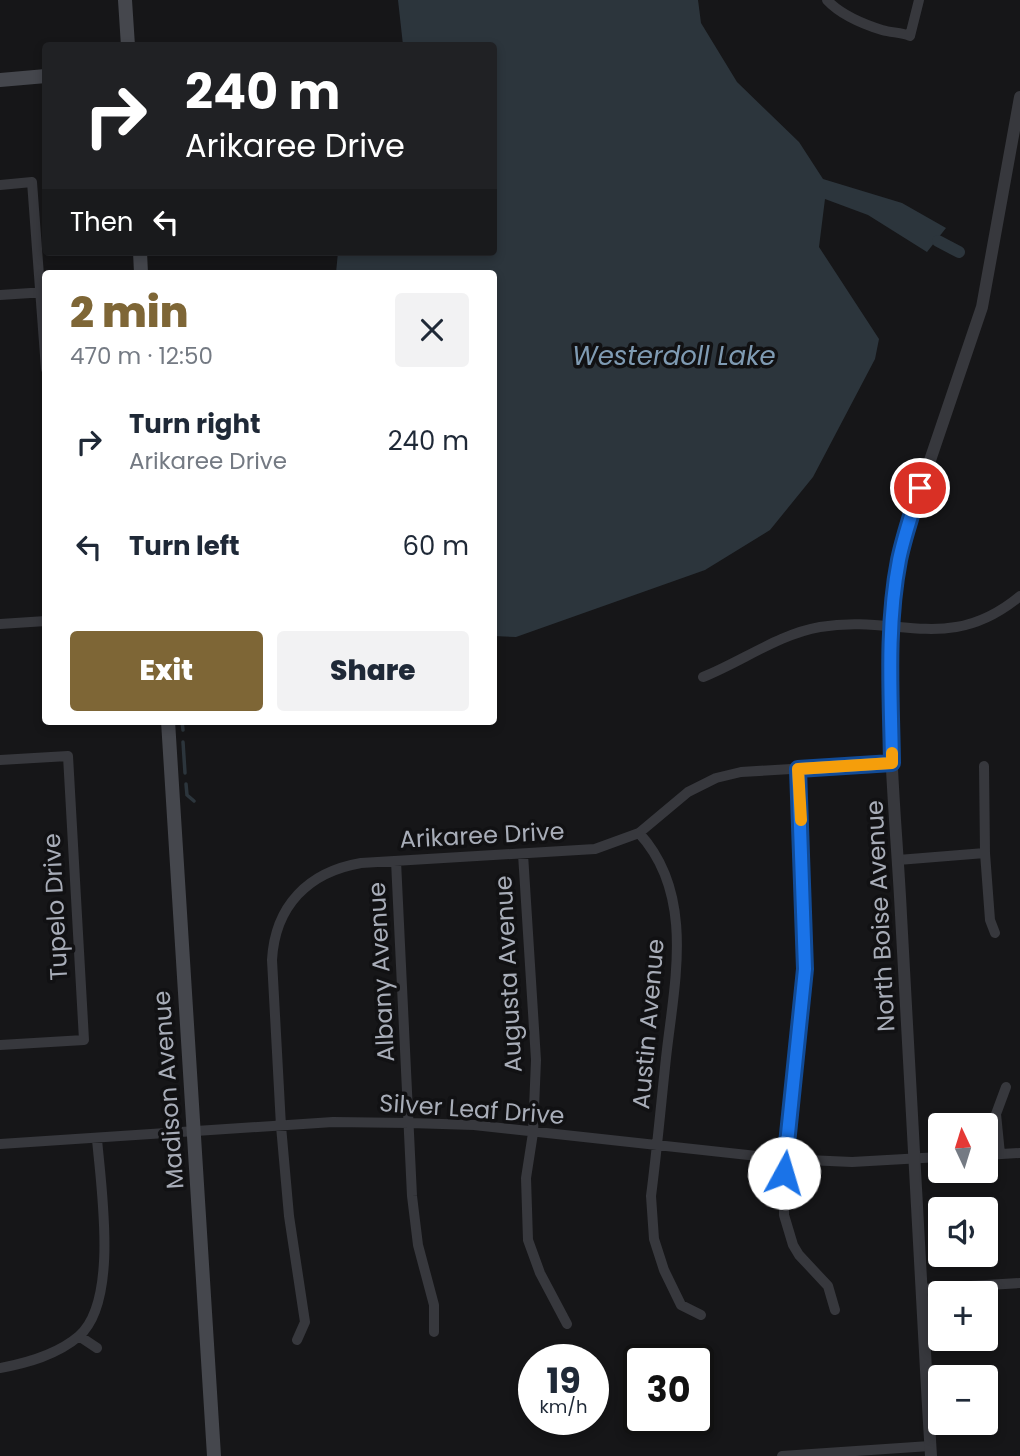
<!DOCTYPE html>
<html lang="en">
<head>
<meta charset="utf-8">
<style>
  body { margin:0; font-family:Poppins,sans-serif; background:#f2f2f3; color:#1f2937; height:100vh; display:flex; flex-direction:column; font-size:26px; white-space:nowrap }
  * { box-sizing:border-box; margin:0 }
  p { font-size:23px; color:#747a83 }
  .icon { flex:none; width:38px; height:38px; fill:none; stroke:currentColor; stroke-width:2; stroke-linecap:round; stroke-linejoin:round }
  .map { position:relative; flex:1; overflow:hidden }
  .drawer { position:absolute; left:42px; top:270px; width:455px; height:455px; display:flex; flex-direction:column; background:#fff; border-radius:7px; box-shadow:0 4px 10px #0003 }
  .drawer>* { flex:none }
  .guide { position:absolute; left:42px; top:42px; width:455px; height:214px; border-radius:7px; box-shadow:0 4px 10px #0003; background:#202124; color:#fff; overflow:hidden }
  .needle { width:46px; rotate:356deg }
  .buttons { position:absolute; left:928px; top:1113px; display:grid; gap:14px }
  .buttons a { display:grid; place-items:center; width:70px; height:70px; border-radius:7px; background:#fff; box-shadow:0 4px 10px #0003; font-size:35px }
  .speed { position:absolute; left:518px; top:1344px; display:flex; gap:14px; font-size:35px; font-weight:700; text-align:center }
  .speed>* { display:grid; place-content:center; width:91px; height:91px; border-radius:50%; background:#fff; box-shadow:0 4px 10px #0003; line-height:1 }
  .speed small { font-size:18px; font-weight:400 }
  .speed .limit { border:4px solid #111; border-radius:10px; background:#fff; color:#111 }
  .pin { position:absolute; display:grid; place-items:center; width:60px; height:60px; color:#fff; margin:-30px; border:4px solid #fff; border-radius:50%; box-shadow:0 2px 7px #0007 }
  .me { position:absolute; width:77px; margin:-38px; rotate:6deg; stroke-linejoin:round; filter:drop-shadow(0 0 5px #0008) }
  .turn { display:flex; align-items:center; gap:24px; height:147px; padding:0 28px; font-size:32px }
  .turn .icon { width:91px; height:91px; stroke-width:2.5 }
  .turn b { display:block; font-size:49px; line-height:60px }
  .then { display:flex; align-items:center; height:66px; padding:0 28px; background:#0003; gap:14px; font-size:26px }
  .round { display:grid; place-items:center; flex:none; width:74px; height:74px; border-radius:7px; background:#f2f2f3 }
  .summary { display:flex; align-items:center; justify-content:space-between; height:119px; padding:0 28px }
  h1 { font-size:42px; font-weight:800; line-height:52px; color:#7e6636 }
  .primary-button { display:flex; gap:14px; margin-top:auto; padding:14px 28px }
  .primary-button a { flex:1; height:80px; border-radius:7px; background:#7e6636; color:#fff; font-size:28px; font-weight:800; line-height:80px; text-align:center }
  .primary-button a+a { background:#f2f2f3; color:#1f2937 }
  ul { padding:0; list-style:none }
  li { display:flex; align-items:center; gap:21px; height:105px; padding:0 28px }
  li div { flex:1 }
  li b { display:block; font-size:26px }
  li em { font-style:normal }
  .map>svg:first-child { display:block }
  .water { fill:#2c353c }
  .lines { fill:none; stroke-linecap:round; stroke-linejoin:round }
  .stream { stroke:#2c353c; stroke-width:3.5 }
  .canal { stroke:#2c353c; stroke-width:12 }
  .minor { stroke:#37383d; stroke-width:10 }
  .tertiary { stroke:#37383d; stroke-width:12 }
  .secondary { stroke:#45474d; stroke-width:14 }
  .route-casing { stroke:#114b97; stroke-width:18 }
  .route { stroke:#1a73e8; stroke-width:12 }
  .slow { stroke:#f59e0b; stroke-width:12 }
  .labels { text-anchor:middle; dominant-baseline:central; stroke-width:7; stroke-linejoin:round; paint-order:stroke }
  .street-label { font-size:24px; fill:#a8adb8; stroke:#111113 }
  .water-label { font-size:26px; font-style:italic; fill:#7f9bb3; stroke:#111113 }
</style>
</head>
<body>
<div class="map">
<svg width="1020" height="1456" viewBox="0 0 1020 1456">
  <rect width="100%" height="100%" fill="#161618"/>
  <path class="water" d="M398,0h300l3,23 36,59 62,60 24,37 79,24 44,25 -19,24 -59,-37 -43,-16 -6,48 60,92 -4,20 -62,118 -43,53 -65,40 -189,67 -22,-1v-363h-158l2,-21h156v-206l-91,-1z"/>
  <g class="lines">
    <path class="stream" d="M182,721l1,9
      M183,742l2,31
      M186,784l1,11 7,6"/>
    <path class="canal" d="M938,241l21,11"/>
    <path class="minor" d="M827,0c13,14 36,24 55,30 10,3 19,2 28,6l9,-36
      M0,185l32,-3 14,187
      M0,295l46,-3
      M0,624l46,-3
      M703,677c38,-15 76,-43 117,-50 78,-13 129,28 200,-31
      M0,760l68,-4 16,284 -84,5
      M984,766l1,87 5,67 5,13
      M798,769l7,200 -21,204v42l9,30 6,10 29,31 7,24
      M639,833c57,62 35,151 27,225 -5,46 -9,92 -15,138l3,43 10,31 17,35 20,10
      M523,854l13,206 -3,73 -7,45 2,62 12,33 27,51
      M898,860l87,-7
      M396,861l16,335 6,49 16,60v27
      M0,1144l333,-22 77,1 64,2 311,34 67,3 88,-5
      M1000,1154l-4,-40 10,-27
      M985,1155l35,-2
      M922,1289l98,-6
      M79,1336l18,12
      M297,1340l8,-18 -16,-106 -8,-90 -9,-166c3,-54 36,-88 89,-97l234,-14 44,-16 49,-41 28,-14 25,-6 151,-9
      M0,1368c27,-5 57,-13 79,-32 40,-35 22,-148 18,-197
      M782,1456l148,-10"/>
    <path class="tertiary" d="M931,1456c-11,-180 -20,-360 -30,-541 -6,-122 -24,-254 2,-375l79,-233 38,-210"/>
    <path class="secondary" d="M125,0l3,46
      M0,80l46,-4
      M140,252l1,21
      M168,721l46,735"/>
  </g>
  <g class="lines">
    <g class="route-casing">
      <path id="route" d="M784,1173l21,-204 -7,-200 94,-6c-1,-67 -6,-136 7,-203 5,-24 13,-48 21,-72"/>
    </g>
    <use href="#route" class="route"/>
    <path class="slow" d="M801,820l-3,-51 94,-6v-10"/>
  </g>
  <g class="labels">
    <g class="street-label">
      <text transform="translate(482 835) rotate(-3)">Arikaree Drive</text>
      <text transform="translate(55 907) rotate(-93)">Tupelo Drive</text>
      <text transform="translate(880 916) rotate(-93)">North Boise Avenue</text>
      <text transform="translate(381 972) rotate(-93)">Albany Avenue</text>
      <text transform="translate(508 974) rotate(-93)">Augusta Avenue</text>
      <text transform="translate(648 1024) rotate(-85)">Austin Avenue</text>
      <text transform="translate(168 1090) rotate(-94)">Madison Avenue</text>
      <text transform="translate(472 1109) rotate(4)">Silver Leaf Drive</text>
    </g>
    <g class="water-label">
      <text x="674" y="356">Westerdoll Lake</text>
    </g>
  </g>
</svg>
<div class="buttons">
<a><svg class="needle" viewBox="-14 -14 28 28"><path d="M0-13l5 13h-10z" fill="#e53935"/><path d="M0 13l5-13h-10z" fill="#747a83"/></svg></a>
<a><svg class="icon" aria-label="sound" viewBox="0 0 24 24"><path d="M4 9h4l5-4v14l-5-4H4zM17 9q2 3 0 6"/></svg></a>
<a>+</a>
<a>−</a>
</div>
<div class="speed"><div>19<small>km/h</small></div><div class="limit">30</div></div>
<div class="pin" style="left:920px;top:488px;background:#d93025"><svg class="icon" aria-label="arrive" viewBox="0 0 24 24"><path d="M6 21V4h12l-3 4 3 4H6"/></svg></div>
<svg class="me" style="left:784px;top:1173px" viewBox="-20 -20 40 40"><circle r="19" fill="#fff"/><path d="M0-13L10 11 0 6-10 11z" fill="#1a73e8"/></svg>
<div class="guide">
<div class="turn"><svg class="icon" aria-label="right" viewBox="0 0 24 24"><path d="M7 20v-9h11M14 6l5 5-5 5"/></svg><div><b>240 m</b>Arikaree Drive</div></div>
<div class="then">Then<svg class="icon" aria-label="left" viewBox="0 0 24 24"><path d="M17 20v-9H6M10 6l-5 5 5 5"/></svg></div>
</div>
<section class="drawer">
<div class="summary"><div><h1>2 min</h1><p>470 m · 12:50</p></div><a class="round"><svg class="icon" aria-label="close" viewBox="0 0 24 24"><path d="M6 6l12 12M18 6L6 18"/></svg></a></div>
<ul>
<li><svg class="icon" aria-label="right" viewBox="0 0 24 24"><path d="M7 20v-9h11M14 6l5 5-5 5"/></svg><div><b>Turn right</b><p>Arikaree Drive</p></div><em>240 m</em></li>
<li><svg class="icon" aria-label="left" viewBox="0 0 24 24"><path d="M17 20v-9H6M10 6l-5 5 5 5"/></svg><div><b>Turn left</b></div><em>60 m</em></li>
</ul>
<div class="primary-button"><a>Exit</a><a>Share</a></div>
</section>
</div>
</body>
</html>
